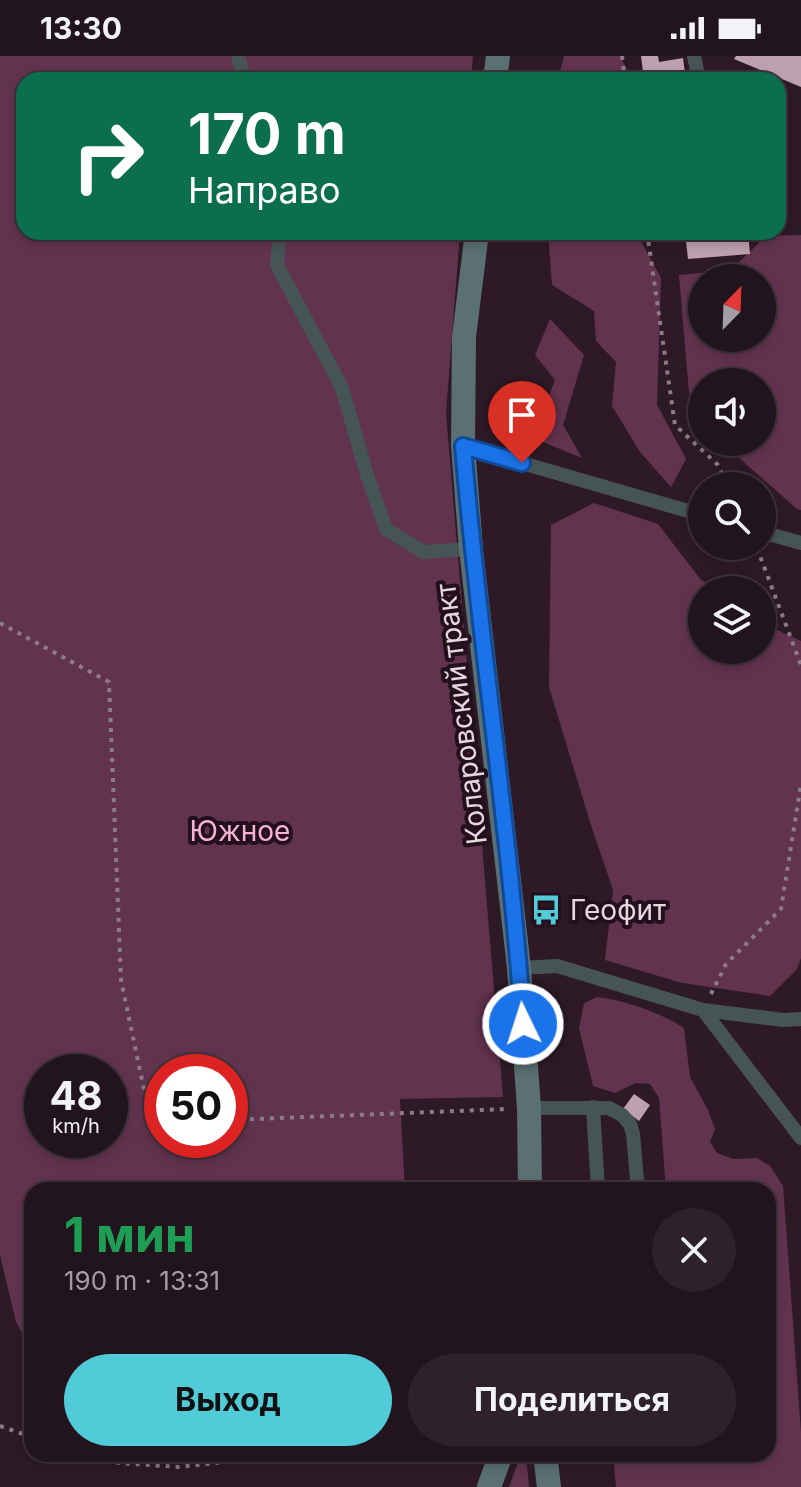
<!DOCTYPE html>
<html lang="ru">
<head>
<meta charset="utf-8">
<style>
  body { margin:0; font-family:Inter,sans-serif; background:#2e2129; color:#f1f3f6; height:100vh; display:flex; flex-direction:column; font-size:30px; white-space:nowrap }
  * { box-sizing:border-box; margin:0 }
  p { font-size:26px; color:#a29ea3 }
  .icon { flex:none; width:44px; height:44px; fill:none; stroke:currentColor; stroke-width:2; stroke-linecap:round; stroke-linejoin:round }
  .map { position:relative; flex:1; overflow:hidden }
  .sheet { position:absolute; left:24px; top:1126px; width:752px; height:280px; display:flex; flex-direction:column; background:#22141c; border-radius:24px; box-shadow:0 4px 12px #0003,0 0 0 2px #3f333b }
  .sheet>* { flex:none }
  .hud { position:absolute; left:16px; top:16px; width:770px; height:168px; border-radius:24px; box-shadow:0 4px 12px #0003,0 0 0 2px #3f333b; background:#0b6e4f; color:#fff; overflow:hidden }
  .needle { width:52px; rotate:23deg }
  .buttons { position:absolute; left:688px; top:208px; display:grid; gap:16px }
  .buttons a { display:grid; place-items:center; width:88px; height:88px; border-radius:50%; background:#22141c; box-shadow:0 4px 12px #0003,0 0 0 2px #3f333b; font-size:40px }
  .speed { position:absolute; left:24px; top:998px; display:flex; gap:16px; font-size:40px; font-weight:700; text-align:center }
  .speed>* { display:grid; place-content:center; width:104px; height:104px; border-radius:50%; background:#22141c; box-shadow:0 4px 12px #0003,0 0 0 2px #3f333b; line-height:1 }
  .speed small { font-size:20px; font-weight:400 }
  .speed .limit { border:12px solid #d22; background:#fff; color:#111 }
  .pin { position:absolute; display:grid; place-items:center; width:68px; height:68px; color:#fff; margin:-82px -34px; border-radius:50% 50% 50% 0; rotate:-45deg; box-shadow:0 0 8px #0007 }
  .pin .icon { rotate:45deg }
  .me { position:absolute; width:88px; margin:-44px; rotate:356deg; stroke-linejoin:round; filter:drop-shadow(0 0 6px #0008) }
  .turn { display:flex; align-items:center; gap:28px; height:168px; padding:0 40px; font-size:36px }
  .turn .icon { width:104px; height:104px; stroke-width:2.5 }
  .turn b { display:block; font-size:56px; line-height:68px }
  .round { display:grid; place-items:center; flex:none; width:84px; height:84px; border-radius:42px; background:#2e2129 }
  .headline { display:flex; align-items:center; justify-content:space-between; height:136px; padding:0 40px }
  h1 { font-size:48px; font-weight:700; line-height:60px; color:#1e9e55 }
  .primary-button { display:flex; gap:16px; margin-top:auto; padding:16px 40px }
  .primary-button a { flex:1; height:92px; border-radius:48px; background:#52cbd9; color:#111; font-size:32px; font-weight:700; line-height:92px; text-align:center }
  .primary-button a+a { background:#2e2129; color:#f1f3f6 }
  .status { display:flex; justify-content:space-between; align-items:center; height:56px; padding:0 40px; background:#22141c; direction:ltr }
  .status svg { height:22px; fill:currentColor }
  .map>svg:first-child { display:block }
  .green { fill:#62334f; fill-rule:evenodd }
  .building { fill:#bda1af }
  .lines { fill:none; stroke-linecap:round; stroke-linejoin:round }
  .path { stroke:#8d7c86; stroke-width:4; stroke-dasharray:4 6; stroke-linecap:butt }
  .service { stroke:#465455; stroke-width:14 }
  .secondary { stroke:#5a7072; stroke-width:24 }
  .route-casing { stroke:#114b97; stroke-width:20 }
  .route { stroke:#1a73e8; stroke-width:14 }
  .labels { text-anchor:middle; dominant-baseline:central; stroke-width:8; stroke-linejoin:round; paint-order:stroke }
  .street-label { font-size:28px; fill:#e6d7df; stroke:#24101c }
  .park-label { font-size:28px; fill:#f6b1d7; stroke:#24101c }
  .poi-label { font-size:28px; fill:#e6d7df; stroke:#24101c; text-anchor:start }
</style>
</head>
<body>
<div class="status"><b>13:30</b><svg viewBox="0 0 49 12"><path d="M0 12V9h3v3zM5 12V6h3v6zM10 12V3h3v9zM15 12V0h3v12zM26 1h20v11H26zM47 4h2v5h-2z"/></svg></div>
<div class="map">
<svg width="801" height="1431" viewBox="0 0 801 1431">
  <rect width="100%" height="100%" fill="#2e1a26"/>
  <path class="green" d="M0,0h473l-2,24h-447v152h436l-14,181 57,684 -103,2 5,91h-373v161l-16,-29 -16,-67zM42,1016h68v68h-68zM162,1016h68v68h-68z
    M564,0h56l12,24h-74z
    M548,176h88l25,46 -4,127 29,54 -15,28 -31,-35 -28,-46 4,-44 -20,-21 -2,-30 -42,-26z
    M801,179v275l-4,-1 -76,-67h41v-60h-60v44l-11,-10 -12,-141 52,-5 35,-34zM702,222h60v60h-60z
    M550,263l34,36 -21,70 19,33 -39,-16 -2,-26 14,-36 -20,-25z
    M594,447l64,21 43,56 21,10h-20v60h60v-34l15,14 24,11v317l-4,11 -27,27 -88,-13 -77,-23 8,-70 -23,-68 -41,-135 2,-162z
    M597,941c30,4 62,15 87,31l6,49 18,33 7,19 -5,13 7,11 16,6 24,-1 13,8 13,20 18,246v55h-185l-3,-33h155v-264h-102l-7,-92 -9,-14 -14,-1 -21,10 -22,-7 -14,-58 5,-25z
    M521,1398h5l3,33h-20z"/>
  <path class="building" d="M641,0h17l1,6 24,-4 3,22h-42z
    M736,0h65v31l-67,-28z
    M685,176h63l2,22 -62,5z
    M634,1038l16,11 -11,16 -16,-12z"/>
  <g class="lines">
    <path class="path" d="M622,0l3,24
      M647,176l28,193 43,40 10,21
      M757,492l44,117
      M0,567l109,59 12,298 30,143h11
      M711,938l15,-30 55,-55 20,-125
      M230,1064l277,-11
      M0,1370l32,11
      M87,1398l32,9 60,4 118,-13"/>
    <path class="service" d="M238,0l7,24
      M694,0l5,24
      M280,176l-3,33 65,123 26,90 18,51 37,23 48,-3
      M463,390l239,69
      M762,476l39,11
      M519,912l38,-2 146,44 80,10 18,-1
      M703,954l98,128
      M593,1051l5,83
      M529,1052h80l13,7 8,9 3,10 4,46 -3,10"/>
    <path class="secondary" d="M495,24l3,-24
      M477,176l-13,105 -1,109 8,103 48,419 10,140 1,82
      M545,1398l4,33
      M489,1431l12,-33"/>
  </g>
  <g class="lines">
    <g class="route-casing">
      <path id="route" d="M522,407l-59,-17c16,193 47,385 60,578"/>
    </g>
    <use href="#route" class="route"/>
  </g>
  <defs>
    <g id="bus-bare" transform="scale(2.4)"><path d="M-5-6H5V4H4V6H2V4H-2V6H-4V4H-5ZM-3.5-4V0h7V-4ZM-3.5 1.2v1.5H-2V1.2ZM2 1.2v1.5H3.5V1.2Z" fill="#52cbd9" stroke="#24101c" stroke-width="2.5" paint-order="stroke"/></g>
  </defs>
  <g fill-rule="evenodd">
    <use href="#bus-bare" x="546" y="854"/>
  </g>
  <g class="labels">
    <g class="street-label">
      <text transform="translate(461 658) rotate(-97)">Коларовский тракт</text>
    </g>
    <g class="park-label">
      <text x="240" y="775">Южное</text>
    </g>
    <g class="poi-label">
      <text x="570" y="854">Геофит</text>
    </g>
  </g>
</svg>
<div class="buttons">
<a><svg class="needle" viewBox="-14 -14 28 28"><path d="M0-13l5 13h-10z" fill="#e53935"/><path d="M0 13l5-13h-10z" fill="#a29ea3"/></svg></a>
<a><svg class="icon" aria-label="sound" viewBox="0 0 24 24"><path d="M4 9h4l5-4v14l-5-4H4zM17 9q2 3 0 6"/></svg></a>
<a><svg class="icon" aria-label="search" viewBox="0 0 24 24"><circle cx="10" cy="10" r="6"/><path d="M15 15l6 6"/></svg></a>
<a><svg class="icon" aria-label="layers" viewBox="0 0 24 24"><path d="M12 4l9 5-9 5-9-5zM3 14l9 5 9-5"/></svg></a>
</div>
<div class="speed"><div>48<small>km/h</small></div><div class="limit">50</div></div>
<div class="pin" style="left:522px;top:407px;background:#d93025"><svg class="icon" aria-label="arrive" viewBox="0 0 24 24"><path d="M6 21V4h12l-3 4 3 4H6"/></svg></div>
<svg class="me" style="left:523px;top:968px" viewBox="-20 -20 40 40"><circle r="17" fill="#1a73e8" stroke="#fff" stroke-width="3"/><path d="M0-11L8 9 0 5-8 9z" fill="#fff"/></svg>
<div class="hud">
<div class="turn"><svg class="icon" aria-label="right" viewBox="0 0 24 24"><path d="M7 20v-9h11M14 6l5 5-5 5"/></svg><div><b>170 m</b>Направо</div></div>
</div>
<section class="sheet">
<div class="headline"><div><h1>1 мин</h1><p>190 m · 13:31</p></div><a class="round"><svg class="icon" aria-label="close" viewBox="0 0 24 24"><path d="M6 6l12 12M18 6L6 18"/></svg></a></div>
<div class="primary-button"><a>Выход</a><a>Поделиться</a></div>
</section>
</div>
</body>
</html>
